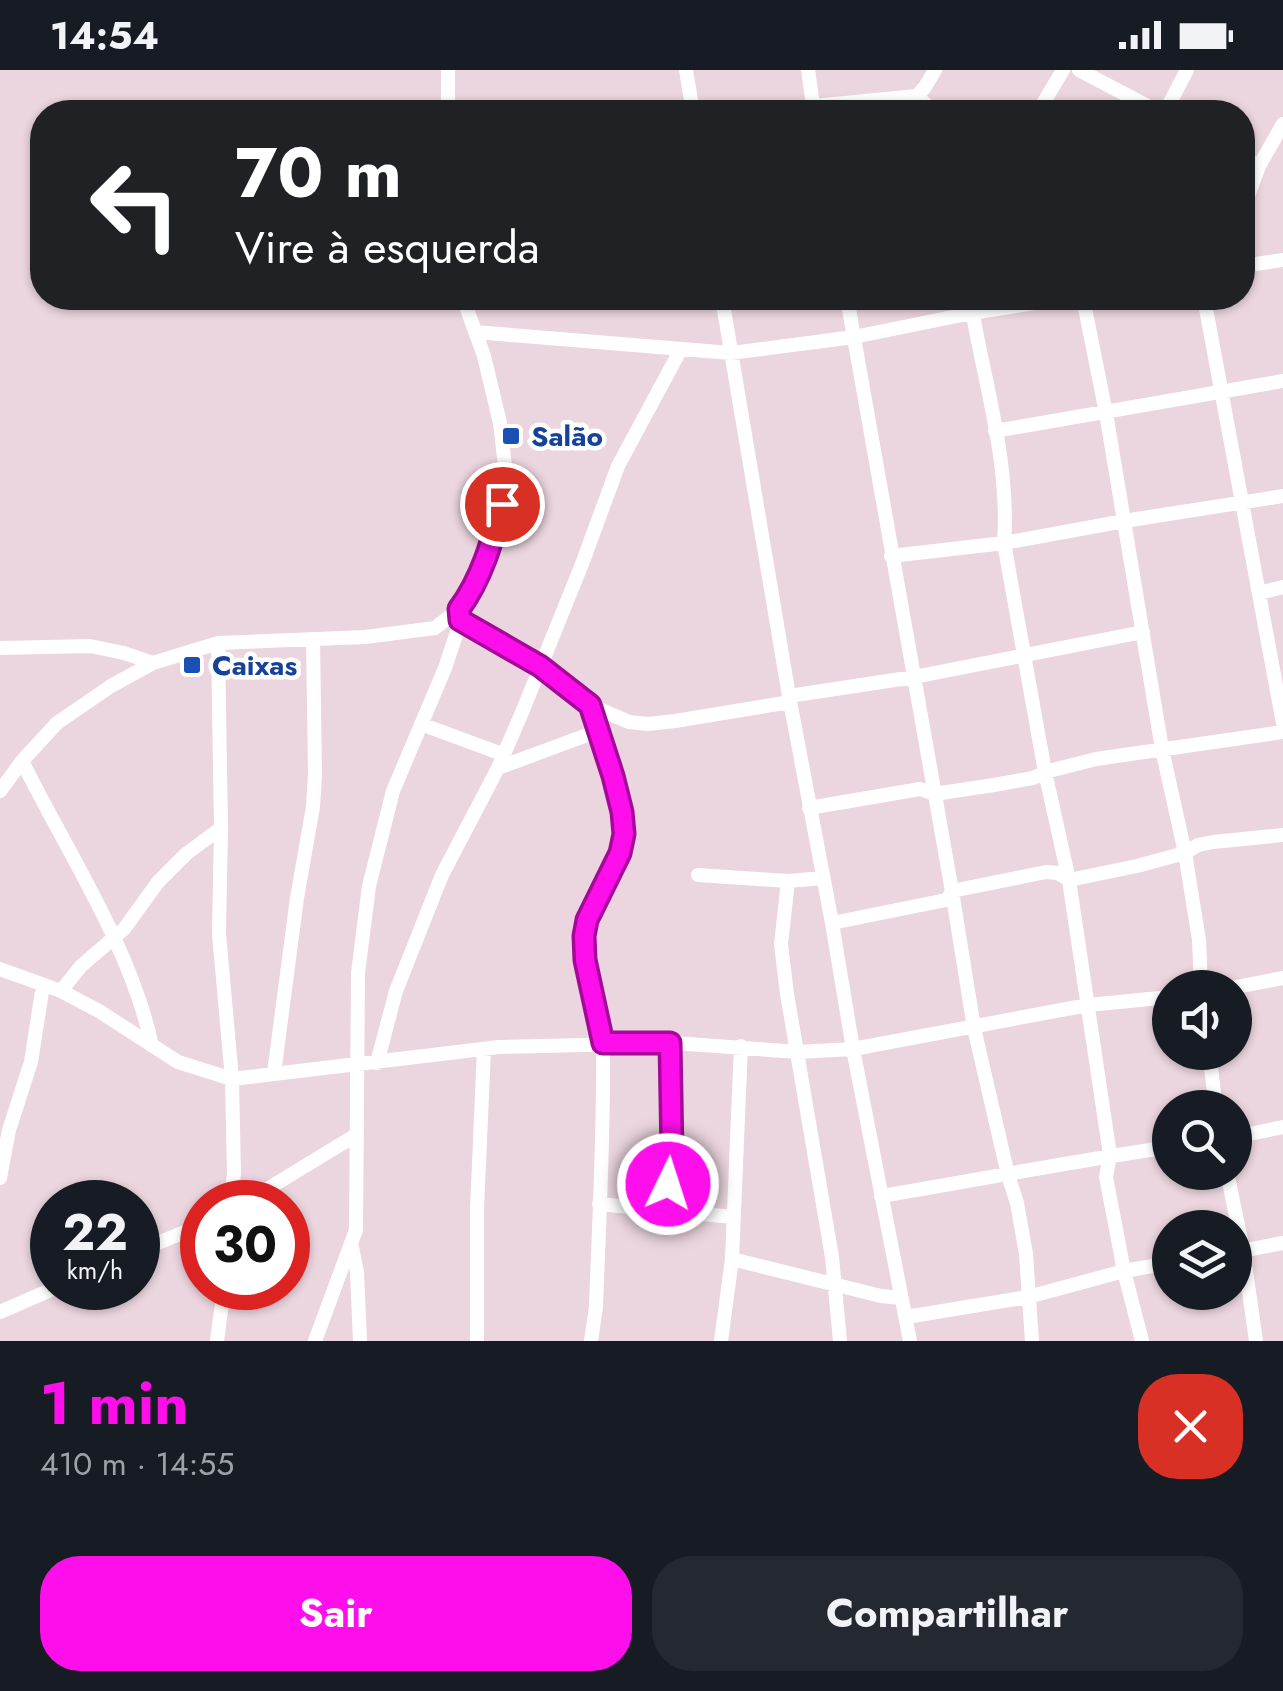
<!DOCTYPE html>
<html lang="pt">
<head>
<meta charset="utf-8">
<style>
  body { margin:0; font-family:Jost,sans-serif; background:#242831; color:#f1f3f6; height:100vh; display:flex; flex-direction:column; font-size:38px; white-space:nowrap }
  * { box-sizing:border-box; margin:0 }
  p { font-size:32px; color:#9ea1a6 }
  .icon { flex:none; width:55px; height:55px; fill:none; stroke:currentColor; stroke-width:2; stroke-linecap:round; stroke-linejoin:round }
  .map { position:relative; height:1271px; overflow:hidden }
  .drawer { display:flex; flex-direction:column; background:#171b24; flex:1 }
  .drawer>* { flex:none }
  .guide { position:absolute; left:30px; top:30px; width:1225px; height:210px; border-radius:40px; box-shadow:0 2px 8px #0004; background:#202124; color:#fff; overflow:hidden }
  .controls { position:absolute; left:1152px; top:900px; display:grid; gap:20px }
  .controls a { display:grid; place-items:center; width:100px; height:100px; border-radius:50%; background:#171b24; box-shadow:0 2px 8px #0004; font-size:50px }
  .speed { position:absolute; left:30px; top:1110px; display:flex; gap:20px; font-size:50px; font-weight:700; text-align:center }
  .speed>* { display:grid; place-content:center; width:130px; height:130px; border-radius:50%; background:#171b24; box-shadow:0 2px 8px #0004; line-height:1 }
  .speed small { font-size:25px; font-weight:400 }
  .speed .limit { border:15px solid #d22; background:#fff; color:#111 }
  .pin { position:absolute; display:grid; place-items:center; width:85px; height:85px; color:#fff; margin:-42px; border:5px solid #fff; border-radius:50%; box-shadow:0 2px 10px #0007 }
  .me { position:absolute; width:110px; margin:-55px; rotate:4deg; stroke-linejoin:round; filter:drop-shadow(0 0 8px #0008) }
  .turn { display:flex; align-items:center; gap:35px; height:210px; padding:0 40px; font-size:45px }
  .turn .icon { width:130px; height:130px; stroke-width:2.5 }
  .turn b { display:block; font-size:70px; line-height:85px }
  .round { display:grid; place-items:center; flex:none; width:105px; height:105px; border-radius:40px; background:#242831 }
  .overview { display:flex; align-items:center; justify-content:space-between; height:170px; padding:0 40px }
  h1 { font-size:60px; font-weight:700; line-height:75px; color:#ff0eec }
  .action { display:flex; gap:20px; margin-top:auto; padding:20px 40px }
  .action a { flex:1; height:115px; border-radius:40px; background:#ff0eec; color:#fff; font-size:40px; font-weight:700; line-height:115px; text-align:center }
  .action a+a { background:#242831; color:#f1f3f6 }
  .status { display:flex; justify-content:space-between; align-items:center; height:70px; padding:0 50px; background:#171b24; direction:ltr }
  .status svg { height:28px; fill:currentColor }
  .map>svg:first-child { display:block }
  .residential { fill:#ebd5de; fill-rule:evenodd }
  .lines { fill:none; stroke-linecap:round; stroke-linejoin:round }
  .minor { stroke:#fff; stroke-width:14 }
  .route-casing { stroke:#a60999; stroke-width:25 }
  .route { stroke:#ff0eec; stroke-width:18 }
  .transit-dot { fill:#1a4fb4; stroke:#fff; stroke-width:4 }
  .labels { text-anchor:middle; dominant-baseline:central; stroke-width:9; stroke-linejoin:round; paint-order:stroke }
  .transit-label { font-size:28px; font-weight:bold; fill:#164399; stroke:#fff; text-anchor:start }
</style>
</head>
<body>
<div class="status"><b>14:54</b><svg viewBox="0 0 49 12"><path d="M0 12V9h3v3zM5 12V6h3v6zM10 12V3h3v9zM15 12V0h3v12zM26 1h20v11H26zM47 4h2v5h-2z"/></svg></div>
<div class="map">
<svg width="1283" height="1271" viewBox="0 0 1283 1271">
  <rect width="100%" height="100%" fill="#f3e4e9"/>
  <path class="residential" d="M0,0h1283v1271h-1283zM42,42h1200v186h-1200zM1170,918h65v64h-65zM1170,1038h65v64h-65zM52,1132h86v86h-86zM202,1132h86v86h-86zM1170,1158h65v64h-65z"/>
  <g class="lines">
    <path class="minor" d="M448,0v42
      M686,0l7,42
      M808,0l6,42
      M1079,0l80,42
      M917,26l17,16
      M813,36l104,-10 8,-9 10,-17
      M1038,42l25,-42
      M1165,42l22,-42
      M1242,87l17,9
      M1242,142l17,-46 24,-42
      M1242,196l41,-6
      M722,228l67,398 43,227 21,126 57,292
      M847,228l105,593 22,137 34,147 9,28 9,51 6,87
      M970,228c13,81 40,162 34,245l41,229 24,108 41,275 -4,22 18,94 18,70
      M1083,228l23,115 56,336 23,104 14,87 2,48
      M1204,228l79,425
      M475,262l256,21 123,-16 118,-24 94,-15
      M995,361l288,-50
      M891,486l113,-13 120,-22 159,-25
      M1259,523l24,-6
      M461,550l79,46 50,39 39,17 19,2 27,-3 115,-19
      M218,573l3,185 -2,106 13,145 2,95 -4,28
      M0,578l90,-2 34,7 29,10
      M789,626l125,-19 229,-45
      M590,635c13,43 43,103 30,148 -9,28 -33,53 -36,83 -3,40 18,76 19,113 1,86 -4,172 -7,258l-5,34
      M421,654l81,30
      M22,691c45,91 109,186 130,285
      M498,698l100,-37
      M0,721l22,-30 35,-38 54,-37 42,-23 65,-20 147,-6 70,-9 24,-19 10,-13 19,-42 14,-50 3,-38 -5,-43 -16,-67 -21,-58
      M809,738l111,-19 14,5 60,-9 39,-7 12,-6 51,-13 187,-27
      M698,805l90,6
      M823,808l-35,3 -7,63 6,50 45,263 8,84
      M832,853l109,-22 7,-2 4,-8 94,-19 12,1 11,7 68,-14 48,-13 13,-8 15,-3 70,-7
      M0,899l61,22 38,20 79,51 54,17 267,-32 175,-4 124,9 55,-3 235,-44 82,-8
      M1231,918l52,-10
      M61,921l20,-25 43,-37 34,-47 28,-28 35,-26
      M1209,982l7,56
      M377,993l19,-72 46,-116 56,-107 25,-58 59,-146 36,-98 63,-117
      M274,1003l23,-175 16,-91 2,-32 -2,-136
      M1235,1067l48,-10
      M1227,1102l16,78 13,91
      M0,1108l9,-48 22,-68 12,-77
      M881,1126c97,-16 192,-35 289,-49
      M246,1132l110,-67
      M599,1134l134,13
      M664,1140l7,-56v-111
      M352,1177l5,25 3,69
      M138,1181l64,-26
      M1236,1182l47,-9
      M732,1189l149,37 20,2
      M0,1242l55,-24
      M906,1247l122,-20 96,-26 46,-8
      M217,1271l7,-53
      M315,1271l41,-111 2,-257 11,-87 24,-95 52,-123 16,-48 -2,-11
      M477,1271v-132l7,-160
      M721,1271l11,-82 9,-213"/>
  </g>
  <g class="lines">
    <g class="route-casing">
      <path id="route" d="M502,434c-10,37 -20,74 -43,105l1,11 80,46 50,39 23,71 9,36 2,22 -4,19 -33,67 -3,16 1,24 18,83h67l2,111 -4,30"/>
    </g>
    <use href="#route" class="route"/>
  </g>
  <g class="transit-dot">
    <rect x="501" y="356" width="20" height="20" rx="5"/>
    <rect x="182" y="585" width="20" height="20" rx="5"/>
  </g>
  <g class="labels">
    <g class="transit-label">
      <text x="531" y="366">Salão</text>
      <text x="212" y="595">Caixas</text>
    </g>
  </g>
</svg>
<div class="controls">
<a><svg class="icon" aria-label="sound" viewBox="0 0 24 24"><path d="M4 9h4l5-4v14l-5-4H4zM17 9q2 3 0 6"/></svg></a>
<a><svg class="icon" aria-label="search" viewBox="0 0 24 24"><circle cx="10" cy="10" r="6"/><path d="M15 15l6 6"/></svg></a>
<a><svg class="icon" aria-label="layers" viewBox="0 0 24 24"><path d="M12 4l9 5-9 5-9-5zM3 14l9 5 9-5"/></svg></a>
</div>
<div class="speed"><div>22<small>km/h</small></div><div class="limit">30</div></div>
<div class="pin" style="left:502px;top:434px;background:#d93025"><svg class="icon" aria-label="arrive" viewBox="0 0 24 24"><path d="M6 21V4h12l-3 4 3 4H6"/></svg></div>
<svg class="me" style="left:668px;top:1114px" viewBox="-20 -20 40 40"><circle r="17" fill="#ff0eec" stroke="#fff" stroke-width="3"/><path d="M0-11L8 9 0 5-8 9z" fill="#fff"/></svg>
<div class="guide">
<div class="turn"><svg class="icon" aria-label="left" viewBox="0 0 24 24"><path d="M17 20v-9H6M10 6l-5 5 5 5"/></svg><div><b>70 m</b>Vire à esquerda</div></div>
</div>
</div>
<section class="drawer">
<div class="overview"><div><h1>1 min</h1><p>410 m · 14:55</p></div><a class="round" style="background:#d93025;color:#fff"><svg class="icon" aria-label="close" viewBox="0 0 24 24"><path d="M6 6l12 12M18 6L6 18"/></svg></a></div>
<div class="action"><a>Sair</a><a>Compartilhar</a></div>
</section>
</body>
</html>
